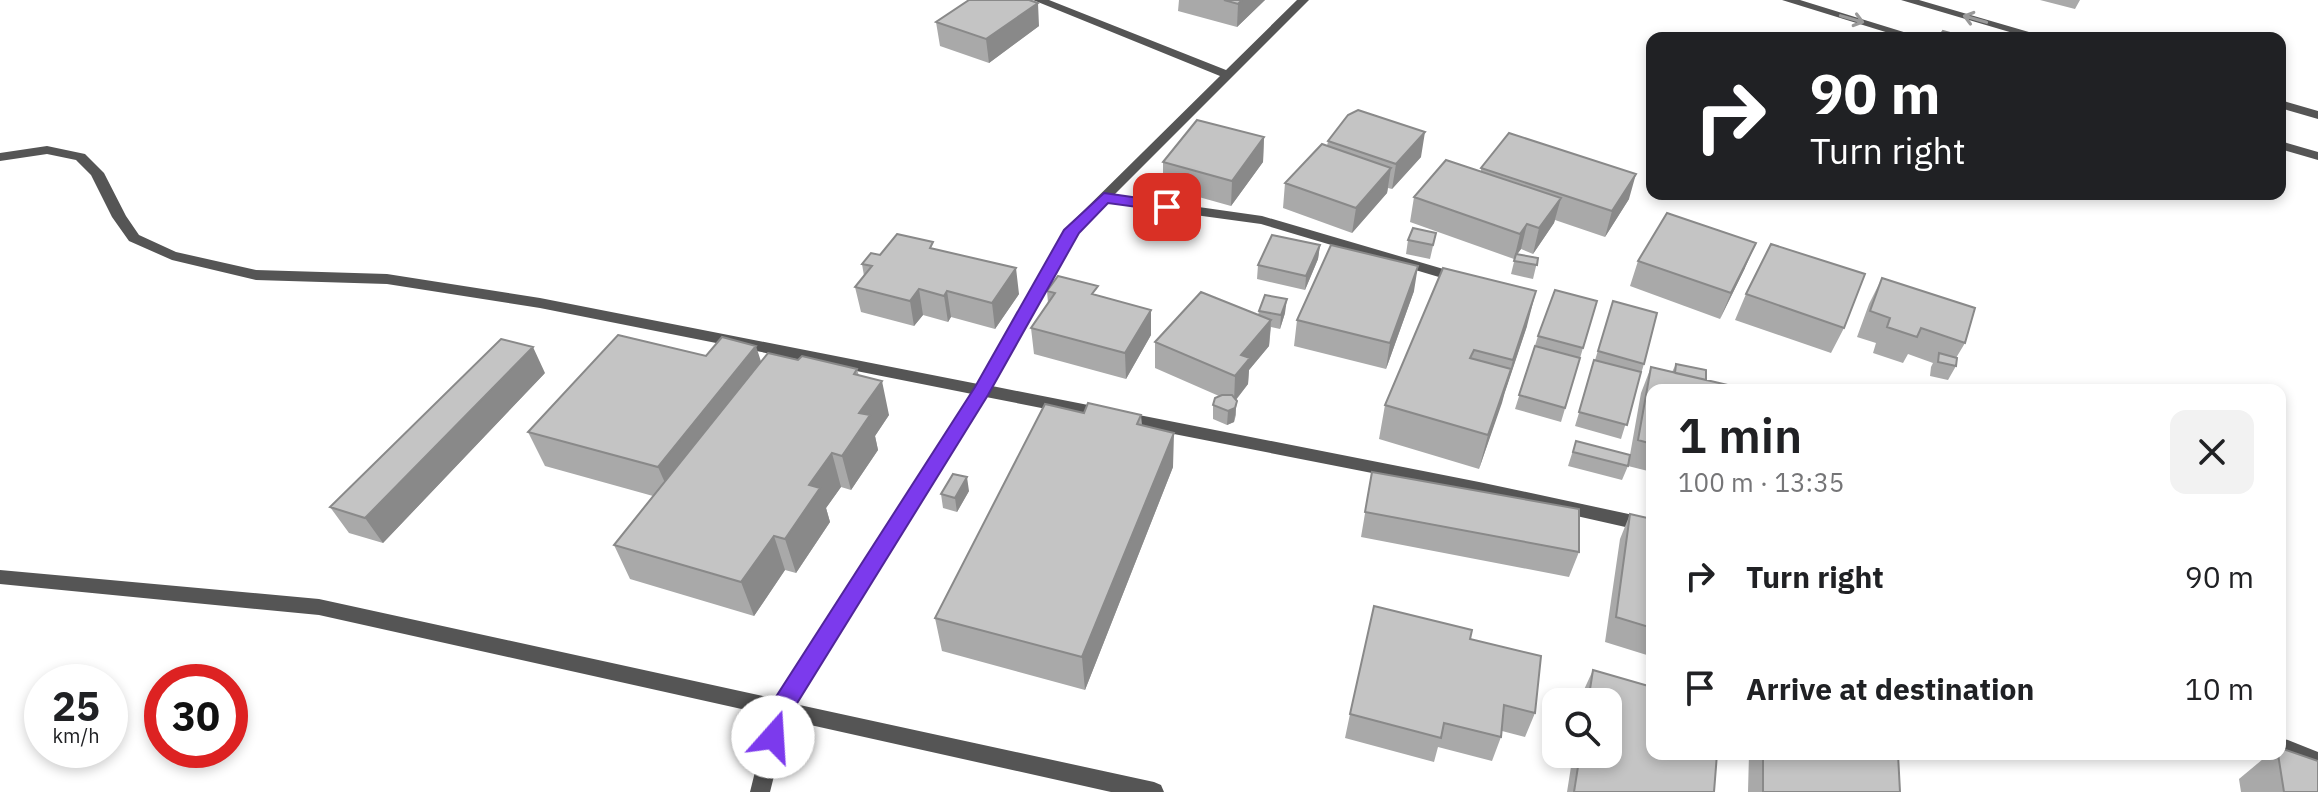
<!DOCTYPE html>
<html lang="en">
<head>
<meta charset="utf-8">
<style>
  body { margin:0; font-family:"IBM Plex Sans",sans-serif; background:#f2f2f2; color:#202124; height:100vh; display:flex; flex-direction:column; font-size:30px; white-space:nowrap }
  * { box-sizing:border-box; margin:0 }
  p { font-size:26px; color:#757577 }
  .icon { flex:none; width:44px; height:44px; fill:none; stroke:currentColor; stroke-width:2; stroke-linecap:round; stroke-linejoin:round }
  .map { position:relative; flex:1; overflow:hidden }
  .details { position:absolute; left:1646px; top:384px; width:640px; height:376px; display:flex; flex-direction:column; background:#fff; border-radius:16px; box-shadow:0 4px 12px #0003 }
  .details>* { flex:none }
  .hud { position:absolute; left:1646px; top:32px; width:640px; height:168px; border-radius:16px; box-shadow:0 4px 12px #0003; background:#202124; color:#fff; overflow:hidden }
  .buttons { position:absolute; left:1542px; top:688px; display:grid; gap:16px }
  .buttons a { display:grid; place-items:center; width:80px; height:80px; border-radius:16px; background:#fff; box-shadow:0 4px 12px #0003; font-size:40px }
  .speed { position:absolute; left:24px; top:664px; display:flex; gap:16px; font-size:40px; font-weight:700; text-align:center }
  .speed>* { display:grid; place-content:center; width:104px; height:104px; border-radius:50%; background:#fff; box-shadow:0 4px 12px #0003; line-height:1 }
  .speed small { font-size:20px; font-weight:400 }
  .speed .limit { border:12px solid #d22; background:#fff; color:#111 }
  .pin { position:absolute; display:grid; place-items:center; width:68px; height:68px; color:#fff; margin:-34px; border-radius:16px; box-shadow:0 4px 12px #0006 }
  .me { position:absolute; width:88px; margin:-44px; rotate:19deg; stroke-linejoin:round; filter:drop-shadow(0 0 6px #0008) }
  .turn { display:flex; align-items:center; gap:28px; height:168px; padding:0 32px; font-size:36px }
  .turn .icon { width:104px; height:104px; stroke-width:2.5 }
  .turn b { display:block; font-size:56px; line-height:68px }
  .round { display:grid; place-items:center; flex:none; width:84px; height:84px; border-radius:16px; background:#f2f2f2 }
  .overview { display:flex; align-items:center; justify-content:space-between; height:136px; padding:0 32px }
  h1 { font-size:48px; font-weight:600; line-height:60px }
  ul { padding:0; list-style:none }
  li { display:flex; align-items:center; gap:24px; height:112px; padding:0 32px }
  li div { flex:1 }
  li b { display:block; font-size:30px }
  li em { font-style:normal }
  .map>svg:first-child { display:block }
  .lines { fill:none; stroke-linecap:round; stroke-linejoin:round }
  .street { fill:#555; fill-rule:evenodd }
  .wall { fill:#a9a9a9 }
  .shaded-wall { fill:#898989 }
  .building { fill:#c4c4c4; stroke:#898989; stroke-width:2 }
  .oneway { stroke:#999 }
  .route { fill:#7c3aed; stroke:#51269a; stroke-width:2 }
</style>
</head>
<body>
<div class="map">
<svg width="2318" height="792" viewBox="0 0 2318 792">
  <rect width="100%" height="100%" fill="#fff"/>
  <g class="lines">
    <path class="street" d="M1033,0h16l177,70 71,-70h12l-195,195 148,21 202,59 2,3 -7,5 -198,-59 -154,-21 -29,29 -86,154 487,96 173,37v14l-173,-39 -493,-97 -191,307 359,78 7,3 3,7h-53l-323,-72 -18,72h-20l19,-77 -450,-100 -319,-31v-14l319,29 457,100 196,-305 -432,-86 -153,-24 -131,-4 -84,-20 -43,-19 -17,-24 -21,-42 -15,-15 -29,-6 -47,7v-8l47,-7 38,8 19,19 22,43 13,19 37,17 80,18 131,4 153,24 438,86 89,-157 153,-151z
      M1782,0h18l123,38h-18z
      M1901,0h18l130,38h-19z
      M2280,100l38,11v8l-38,-11z
      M2280,141l38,11v8l-38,-11z
      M2280,737l38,15v19l-42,-17h4z"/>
  </g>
  <path class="wall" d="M1179,0h86l-28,27 -59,-16z
    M2040,0h40l-5,9z
    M936,22l103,4 -50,37 -49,-17z
    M1264,137l-1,25 -32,44 -68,-19v-25z
    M1328,141l93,16 -29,32 -4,-1 -1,5 -35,40 -69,-25 2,-25 42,-37z
    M1481,168l148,31 -24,38 -50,-17 -1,3 -21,31 -12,-5 -4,5 21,4 -5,21 -22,-5 4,-16 -1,1 -104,-37 4,-25 67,-26z
    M1436,233l-6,26 -24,-5 2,-14z
    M1320,245l-2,14 -13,31 -48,-11 1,-14z
    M934,249l85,45 -24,35 -44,-12 -3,5 -25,-7 -9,11 -53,-14 -6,-25 9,-11 -2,-12 18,-9z
    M1638,261l107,7 -25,51 -90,-33z
    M1443,268l84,58 -48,143 -100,-30 6,-34z
    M1882,278l83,65 -9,15v8l-8,14 -18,-4 1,-9 2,-4 -25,-9 -5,9 -30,-10 3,-10 -19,-6 12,-33z
    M1047,291l51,4 53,40 -25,44 -92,-25 -3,-26 17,-25z
    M1414,291l-28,78 -92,-23 3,-26z
    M1746,294l98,34 -13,25 -96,-33z
    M1597,301l-36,121 -46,-13 23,-73z
    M1613,301l31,63 -23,75 -46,-13z
    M1259,311l26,2 -5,16 -9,-2 -2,19 -20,24 -1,14 -12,16v15l-2,7 -7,3 -14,-6v-14l6,-9 -64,-28v-26l103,-27z
    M706,356l55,6 37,-2 59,9 2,7 30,39 -14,21 3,14 -27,40 -10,-3 -15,21 4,14 -34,51 -11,-3 -31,46 -124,-37 -16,-34 39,-49 -108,-30 -17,-34z
    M1676,364l30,6 -54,20v82l-24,-6 13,-73 10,-26 21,5z
    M545,373l-162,170 -34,-10 -19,-26z
    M1084,413l57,2 1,10 31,42 -88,223 -143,-39 -7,-33z
    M1576,441l52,25 -6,14 -54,-14z
    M1372,472l207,80 -10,25 -208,-40z
    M969,491l-12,21 -14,-4 -2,-14z
    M1630,514l22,5v146l-3,-1 1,-8 -45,-14 15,-103z
    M1470,639l65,74 -10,24 -23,-6 -1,6 -9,24 -54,-14 -4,15 -89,-24 5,-24z
    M1593,670l121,122h-147l6,-38h35v-52h-27l1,-8z
    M1749,754h149l2,38h-152z
    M2269,754h11l38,38h-77l-2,-13z"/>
  <path class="shaded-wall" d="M1242,0h23l-28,27 1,-23z
    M1038,3l1,23 -50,37 -3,-24z
    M1425,132l-4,25 -29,32 4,-25z
    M1264,137l-1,25 -32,44 1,-25z
    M1391,168l-4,25 -35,40 4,-25z
    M1636,174l-7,25 -24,38 7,-26z
    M1561,198l-7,25 -21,31 6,-26z
    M1527,224l-6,25 -7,10 6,-25z
    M1756,243l-11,25 -25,51 11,-26z
    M1320,245l-2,14 -13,31 1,-14z
    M1418,266l-4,25 -28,78 4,-26z
    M1016,268l3,26 -24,35 -3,-26z
    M919,289l4,26 -9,11 -4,-25z
    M947,291l4,26 -3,5 -4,-26z
    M1536,291l-9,35 -23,69 9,-35z
    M1287,299l-2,14 -5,16 1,-14z
    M1151,310v25l-25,44 -1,-26z
    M1271,320l-2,26 -20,24 -1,14 -14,18 1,-26 6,-21z
    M756,346l11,34 -94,121 -15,-34z
    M533,347l12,26 -162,170 -18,-25z
    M1511,369l-9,34 -23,66 9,-34z
    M882,381l7,34 -14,21 3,14 -27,40 -9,-34 17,-43z
    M1237,401l-3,21 -7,3 1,-14z
    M1174,433l-1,34 -88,223 -3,-33z
    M832,453l9,34 -15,21 4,14 -34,51 -11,-34 24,-54z
    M967,477l2,14 -12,21 -2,-14z
    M774,536l11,34 -31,46 -13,-34z"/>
  <path class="building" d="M969,0h60l9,3 -52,36 -50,-17z
    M1224,0h18l-4,4z
    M1943,31l25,7h-30z
    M1358,110l67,22 -29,32 -68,-23 20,-26z
    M1197,120l67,17 -32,44 -69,-19z
    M1509,133l127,41 -24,37 -131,-43z
    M1322,144l69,24 -35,40 -71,-25z
    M1446,160l115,38 -22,30 -12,-4 -7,10 -106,-37z
    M1667,213l89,30 -25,50 -93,-32z
    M1413,228l23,5 -3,12 -25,-5z
    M897,234l36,8 -3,6 86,20 -24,35 -45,-12 -3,5 -25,-7 -9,12 -55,-14 17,-21 -10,-2 9,-11 9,2z
    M1272,235l48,10 -14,31 -48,-11z
    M1771,244l94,30 -21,54 -98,-34z
    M1331,245l87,21 -28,77 -93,-23z
    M1516,254l22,4 -1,7 -23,-4z
    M1443,268l93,23 -23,69 -39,-10 -4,8 41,11 -23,66 -103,-30z
    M1058,276l40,10 -6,8 59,16 -26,43 -94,-25 24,-35 -8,-2z
    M1882,278l93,30 -10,35 -44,-15 -4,9 -30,-10 3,-9 -20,-7z
    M1555,290l42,11 -14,47 -45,-12z
    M1201,292l70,28 -30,35 9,3 -15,18 -80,-34z
    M1265,295l22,4 -6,16 -22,-4z
    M1613,301l44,12 -13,51 -46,-13z
    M618,335l88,21 16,-19 34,9 -98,121 -130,-35z
    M501,339l32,8 -168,171 -35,-11z
    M1535,346l45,12 -15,50 -46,-13z
    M768,353l30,7 4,-4 55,13 -3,5 28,7 -23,32 11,2 -28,41 -10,-3 -23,32 11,3 -35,51 -11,-3 -33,46 -127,-37z
    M1939,353l18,5 -1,8 -18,-4z
    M1594,360l47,12 -14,53 -48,-13z
    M1676,364l30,6v10l-31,-7z
    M1651,367l98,23h-97v54l-14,-4z
    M1222,395h10l5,6 -2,7 -7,3 -15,-6 2,-7z
    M1088,403l53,12 -4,9 37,9 -92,224 -147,-39 110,-214 39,9z
    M1576,441l54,14 -2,11 -55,-14z
    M1372,472l207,37v43l-214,-40z
    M953,474l14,3 -12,21 -14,-4z
    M1630,514l22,5v109l-36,-11z
    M1374,606l98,24 -2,9 71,17 -6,57 -31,-8 -3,32 -57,-14 -3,15 -91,-24z
    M1593,670l59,17v67h65l-3,38h-140l6,-38h28v-52h-20z
    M2280,748l38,13v31h-34l-6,-38h2z
    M1763,754h135l2,38h-137z"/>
  <defs><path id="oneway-shaft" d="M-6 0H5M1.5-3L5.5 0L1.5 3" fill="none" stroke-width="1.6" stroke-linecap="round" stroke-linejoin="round" transform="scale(2)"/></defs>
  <g class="oneway">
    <use href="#oneway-shaft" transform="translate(1852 19) rotate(16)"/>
    <use href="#oneway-shaft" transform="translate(1975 19) rotate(-164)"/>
  </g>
  <path class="route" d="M1104,193l63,9 8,5 -8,4 -59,-8 -29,30 -91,162 -197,318 -9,31 -9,4 -8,-4 -3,-7 10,-34 203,-316 89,-157z"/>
</svg>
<div class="buttons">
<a><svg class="icon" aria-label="search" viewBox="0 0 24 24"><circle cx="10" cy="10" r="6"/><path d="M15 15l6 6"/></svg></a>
</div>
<div class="speed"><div>25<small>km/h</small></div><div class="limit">30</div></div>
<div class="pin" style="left:1167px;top:207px;background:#d93025"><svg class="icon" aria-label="arrive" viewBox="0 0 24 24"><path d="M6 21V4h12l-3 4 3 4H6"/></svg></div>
<svg class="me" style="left:773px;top:737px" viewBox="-20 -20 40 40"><circle r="19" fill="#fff"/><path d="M0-13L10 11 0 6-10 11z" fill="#7c3aed"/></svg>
<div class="hud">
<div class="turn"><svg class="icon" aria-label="right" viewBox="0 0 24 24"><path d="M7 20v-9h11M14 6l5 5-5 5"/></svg><div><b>90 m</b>Turn right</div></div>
</div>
<section class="details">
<div class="overview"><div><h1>1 min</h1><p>100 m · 13:35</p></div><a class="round"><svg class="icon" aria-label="close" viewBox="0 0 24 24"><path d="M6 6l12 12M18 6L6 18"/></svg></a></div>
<ul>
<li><svg class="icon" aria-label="right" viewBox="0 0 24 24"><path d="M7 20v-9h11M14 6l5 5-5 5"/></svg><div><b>Turn right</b></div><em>90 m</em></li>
<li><svg class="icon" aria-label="arrive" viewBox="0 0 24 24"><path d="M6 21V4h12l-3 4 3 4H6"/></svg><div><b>Arrive at destination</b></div><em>10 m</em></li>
</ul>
</section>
</div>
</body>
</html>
